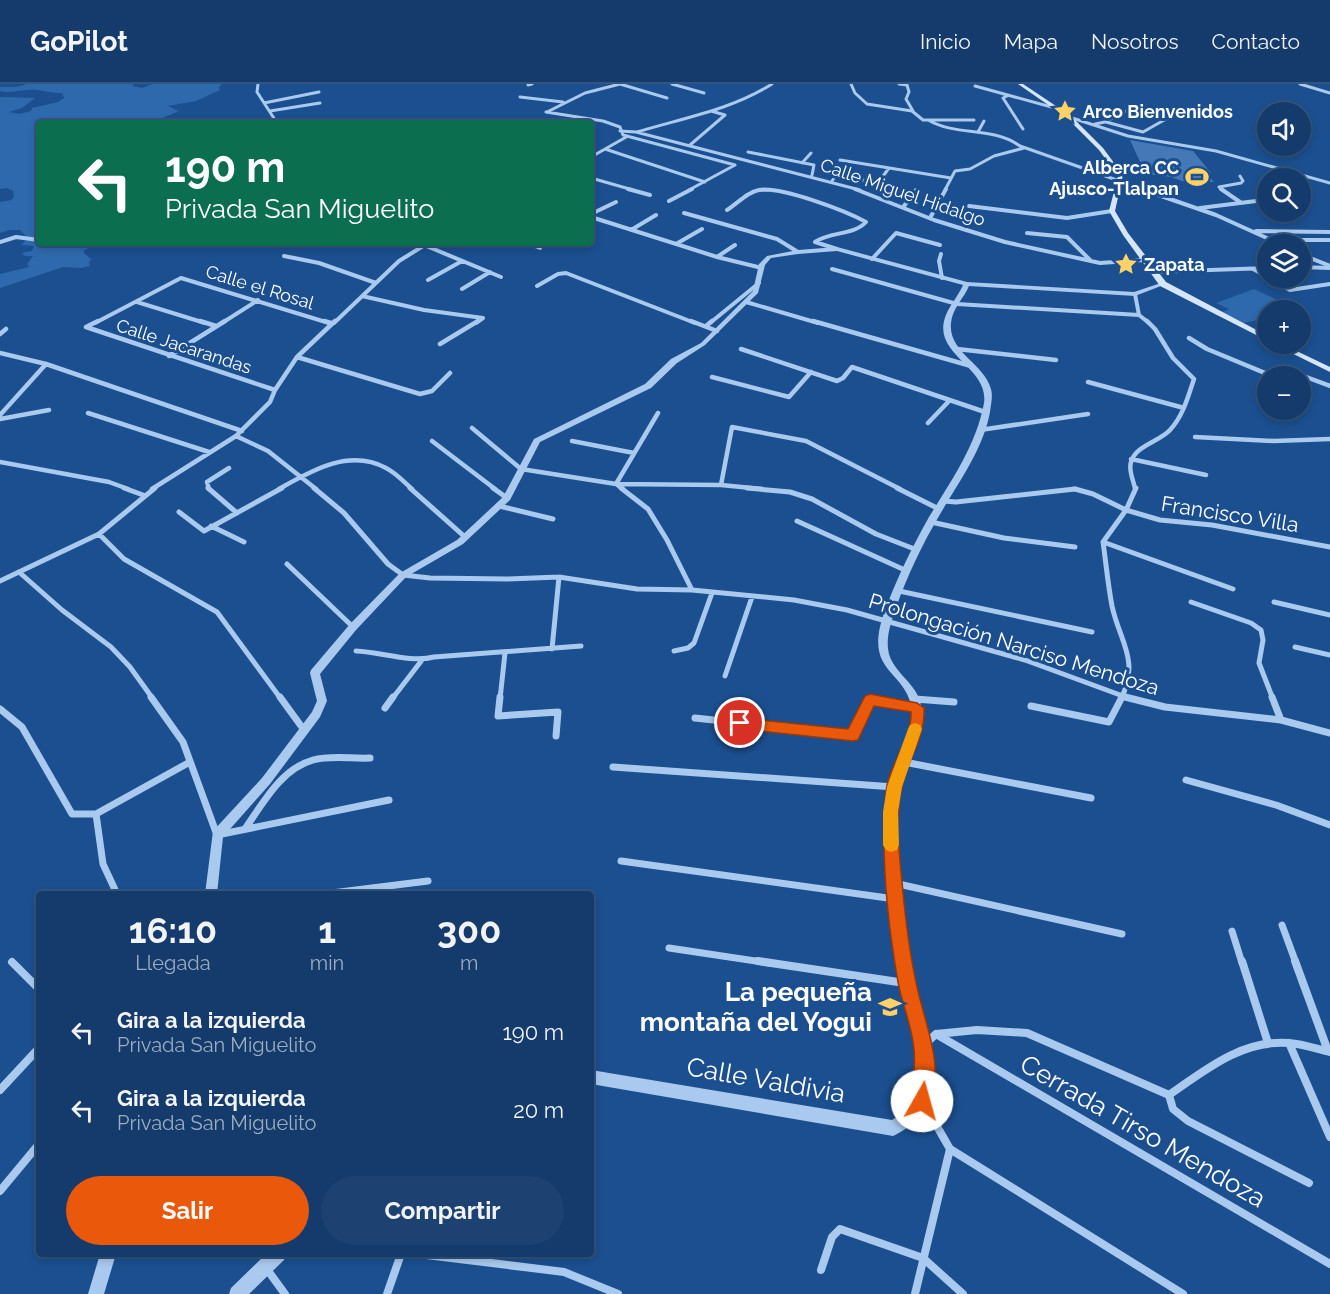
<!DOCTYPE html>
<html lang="es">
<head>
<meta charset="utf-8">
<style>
  body { margin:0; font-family:Raleway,sans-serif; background:#1d4271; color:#f1f3f6; height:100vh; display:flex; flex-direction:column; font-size:22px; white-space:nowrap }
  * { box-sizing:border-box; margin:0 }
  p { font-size:20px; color:#9dadc1 }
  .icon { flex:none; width:33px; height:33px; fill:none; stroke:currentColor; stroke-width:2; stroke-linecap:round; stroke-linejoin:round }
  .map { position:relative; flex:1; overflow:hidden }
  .details { position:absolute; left:36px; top:807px; width:558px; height:366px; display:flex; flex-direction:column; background:#143b6b; border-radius:6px; box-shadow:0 3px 9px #0003,0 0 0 2px #33557e }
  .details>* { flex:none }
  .banner { position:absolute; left:36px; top:36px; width:558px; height:126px; border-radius:6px; box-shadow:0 3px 9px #0003,0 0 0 2px #33557e; background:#0b6e4f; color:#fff; overflow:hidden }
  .tools { position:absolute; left:1257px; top:18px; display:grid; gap:12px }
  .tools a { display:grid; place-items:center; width:54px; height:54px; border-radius:50%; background:#143b6b; box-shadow:0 3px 9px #0003,0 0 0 2px #33557e; font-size:30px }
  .pin { position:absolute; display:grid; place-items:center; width:51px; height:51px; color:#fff; margin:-26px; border:3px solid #fff; border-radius:50%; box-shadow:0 2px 6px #0007 }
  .me { position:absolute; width:66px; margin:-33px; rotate:7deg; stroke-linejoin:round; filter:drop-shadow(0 0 4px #0008) }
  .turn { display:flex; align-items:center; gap:21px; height:126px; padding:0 30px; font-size:27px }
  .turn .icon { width:78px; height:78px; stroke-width:2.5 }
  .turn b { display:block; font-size:42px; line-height:51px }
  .eta { display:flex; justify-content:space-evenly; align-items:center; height:102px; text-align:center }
  .eta b { font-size:36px; font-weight:700; line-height:42px }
  .action { display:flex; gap:12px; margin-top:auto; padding:12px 30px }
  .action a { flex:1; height:69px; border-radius:36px; background:#ea580c; color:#fff; font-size:24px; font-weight:700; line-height:69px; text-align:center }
  .action a+a { background:#1d4271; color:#f1f3f6 }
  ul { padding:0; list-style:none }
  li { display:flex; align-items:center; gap:18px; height:78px; padding:0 30px }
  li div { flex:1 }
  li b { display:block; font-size:22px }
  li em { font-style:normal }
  header { display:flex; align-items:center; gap:36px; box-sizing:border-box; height:84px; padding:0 30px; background:#143b6b; border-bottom:2px solid #33557e }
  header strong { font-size:28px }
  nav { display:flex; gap:33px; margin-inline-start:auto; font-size:21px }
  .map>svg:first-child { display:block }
  .green { fill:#2e69ad }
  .building { fill:#4478b7 }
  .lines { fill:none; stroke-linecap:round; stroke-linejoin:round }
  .minor-far5 { stroke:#a9c9ee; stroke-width:3 }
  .minor-far4 { stroke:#a9c9ee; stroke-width:4 }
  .minor-far3 { stroke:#a9c9ee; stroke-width:4.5 }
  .minor-far2 { stroke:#a9c9ee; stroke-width:5 }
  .minor-far1 { stroke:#a9c9ee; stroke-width:7 }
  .minor { stroke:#a9c9ee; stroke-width:8 }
  .tertiary { fill:#a9c9ee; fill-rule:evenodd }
  .secondary { fill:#d6e6fa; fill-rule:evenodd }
  .route { fill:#ea580c; stroke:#983908; stroke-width:1.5 }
  .slow { fill:#f59e0b }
  .labels { text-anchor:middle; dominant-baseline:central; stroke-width:6; stroke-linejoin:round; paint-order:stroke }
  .far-poi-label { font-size:18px; font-weight:bold; fill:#fff; stroke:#1b4f8f; text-anchor:start }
  .far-street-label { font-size:18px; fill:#fff; stroke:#1b4f8f }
  .street-label { font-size:21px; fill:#fff; stroke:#1b4f8f }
  .near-poi-label { font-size:26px; font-weight:bold; fill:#fff; stroke:#1b4f8f; text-anchor:end }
  .near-street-label { font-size:26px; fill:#fff; stroke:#1b4f8f }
</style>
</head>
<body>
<header>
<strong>GoPilot</strong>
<nav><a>Inicio</a><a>Mapa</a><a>Nosotros</a><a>Contacto</a></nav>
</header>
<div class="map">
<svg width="1330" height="1210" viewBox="0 0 1330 1210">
  <rect width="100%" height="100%" fill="#1b4f8f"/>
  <path class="green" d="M27,0h106v2l9,2 11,-4h69l-3,3 1,3 -24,11 -28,5 11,5 -19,8 -2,4h-119v120h54l-6,3 4,1 -7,3v3l8,7 -3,1 1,5 -9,2 -18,-1 -63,21v-14l29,-7 -2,-3 6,-8h-8l-3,-3 10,-2 2,-5 -13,-1 7,-7 -8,-8h-11l-9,3v-31l11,-2 3,-3 -1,-6 -6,-3 -7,1v-92l35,1 -13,10 -13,4 10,2 12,-3 1,-3 26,-6 6,-4 -2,-5c-11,0 -16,-2 -25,-3 -14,-1 -26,4 -37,1v-4h16z
    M1254,205l40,19 -7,2h-19l-1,8 -23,5 -22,-11 7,-3 -13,-6z"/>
  <path class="building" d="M1130,56l63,11 18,22h-5l8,9 -32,-1 -11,-4 -25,-3 -11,-11 6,1z"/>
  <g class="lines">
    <path class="minor-far5" d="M258,0l-1,8 20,31
      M672,0l32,9
      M851,0l4,9 12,11 45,7 11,9h51
      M899,0l8,1 2,7 -3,7 7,12
      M1300,0l30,9
      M528,1l4,-1
      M975,2l80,22
      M1007,12l-4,2 20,31
      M520,13l43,5
      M264,19l55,-11
      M270,27l50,-8
      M546,28l57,9 17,6 3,8 112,30
      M547,28l38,-19 35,-9 47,14
      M1069,33l59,19 88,15 114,32
      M928,36c30,17 64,6 92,26l125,44
      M1106,38l37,10 23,-13
      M324,39l6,-1
      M1095,40l10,-2 21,-11 40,8
      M620,47l16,1 224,58
      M637,48c46,-14 94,-22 135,-48
      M978,48l6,-11
      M690,61l35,-30 -14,-4
      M605,65l100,33
      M748,68l66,13 -2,10
      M591,73l37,-21
      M840,76l111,18
      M802,79l9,-10
      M591,94l42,12
      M832,97l4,-6 42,8 11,-15
      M689,106l46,-25
      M759,106h9
      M945,106l10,-19 15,-2 24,-13 30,-8
      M1223,106l-4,-3 22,-4 2,-2 -3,-5"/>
    <path class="minor-far4" d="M628,105l22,6
      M855,105l79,31 71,22 95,21 44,-3
      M1141,105l75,26 64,29
      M1221,105l19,13
      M669,117l23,-12
      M904,122l12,-16
      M969,122l98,12 45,-7
      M1200,124l56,-7
      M727,126c10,-6 20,-18 32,-20 22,-4 87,21 107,32 -13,14 -35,9 -51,20l22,7
      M684,129l93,26 21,13
      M591,130l25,-12
      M591,133l126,40 45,11
      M930,134l16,-29
      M631,146l25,-15
      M1256,147l74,1
      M1027,149l40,4 24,24
      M1274,156h56
      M0,158l16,-5 23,3
      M528,159l12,5
      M676,160l26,-15
      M424,161l77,32
      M941,170l-2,7 3,17
      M1300,170l30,12
      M284,172l35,7 57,20
      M717,173l18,-12
      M872,175l24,-26 44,12
      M832,185l125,35 182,11
      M1253,185l15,8
      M1268,194l22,12 40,-6
      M428,196l34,-19
      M537,202l21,-12 8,-1 129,50
      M462,205l28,-17
      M1135,210l4,21 10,8
      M362,212l62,14 59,8 -7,5
      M137,218l68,21
      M746,218l72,21
      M1300,235l8,-2
      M95,239l86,-45 148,45
      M222,239l36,-23
      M334,239l65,-62 29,-18
      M710,239l49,-40"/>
    <path class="minor-far3" d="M200,237l16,5
      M324,237l7,2
      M691,237l26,10
      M813,237l158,45
      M706,242l6,-5
      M86,243l12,-6
      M86,243l189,63
      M0,250l6,-5
      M1189,254l18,11 65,27
      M440,260l38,-23
      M741,265l96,32 6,-3 9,-11 133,45
      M957,265l99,11
      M0,269l46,11 196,67
      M169,272l56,-35
      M297,273l123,37 12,-3 18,-18
      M712,293l77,20 22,-25
      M1300,295l6,-2 24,9
      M1088,298l96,26
      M88,329l121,39
      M0,331l46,-51
      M0,335l49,-9
      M928,339l21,-22
      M472,344l49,41 95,15 7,5
      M980,346l108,-16
      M236,352l32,15 48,38
      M1195,353l79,4 56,-2
      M432,357l63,48
      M572,357l62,12
      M1131,375l75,16
      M0,378l109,20 19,7
      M616,400l105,1 41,4
      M616,400l42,-71
      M721,401l11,-58 74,14 94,48
      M152,405l84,-53 34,-34 5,-12 22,-33 38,-36
      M209,405l-2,-7 22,-14
      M279,405c32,-18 70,-41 107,-21 10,5 18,14 26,21
      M1073,405h3
      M1135,405c-1,-8 -7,-18 -4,-27 5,-17 28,-20 39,-32 13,-14 18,-33 24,-51l-21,-21 -18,-29 -8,-8"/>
    <path class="minor-far2" d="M124,404l19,7
      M208,404l29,25
      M314,404l30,25 44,51 15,11 27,3 77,1 52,-2 78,12 55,1 102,10 53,10 178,50 106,39
      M410,404l55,49
      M493,404l14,10
      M621,404l27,21 19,31 25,50
      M747,404l43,4 22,7 64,35 41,16
      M897,404l42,21
      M943,417l13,1 119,-13 18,5 33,16 34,10 52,5 118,22
      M499,422l54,13
      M179,428l25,19 78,-43
      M797,437l110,50
      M931,438l73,16 71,9
      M211,442l33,16
      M99,450l25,25 93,53 64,87
      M1103,458l130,47
      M287,480l66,63
      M19,488l43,38 49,37 19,20 23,32
      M0,497l99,-47 56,-46
      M899,507l193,41
      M1191,518l60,21 10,7 2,10 -4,23 14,36
      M1274,518l56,13
      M1295,563l35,8
      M552,565l7,-72
      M356,567c25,1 54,12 78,6l147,-11
      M674,567l14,-3 6,-5 18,-50
      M725,592l27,-79
      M392,615l30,-39
      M500,615l5,-46
      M1121,615c19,-40 -1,-56 -9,-93 -4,-21 -6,-43 -9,-64l23,-32 10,-22"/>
    <path class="minor-far1" d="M151,613l32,45 34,93 172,-35
      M280,613l24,33
      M500,613l-2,19 60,-4 -2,24
      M1125,613l40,10 116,13 49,13
      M1272,613l9,23
      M915,615l39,3
      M1031,622l78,16 13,-25
      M385,624l8,-11
      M0,625l22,18 50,87h24l7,50 14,30
      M695,634l158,17 17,-35 46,8
      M904,678l187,36
      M613,683l281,20
      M1186,696l90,25 54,20
      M96,730l94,-52
      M245,745c18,-26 36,-60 68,-69 18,-5 39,-1 57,-2
      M621,777l274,38
      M894,799l228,51
      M324,810l104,-13
      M1282,841l14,38
      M1232,847l10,32
      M669,864l100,15"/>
    <path class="minor" d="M758,877l147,22
      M1242,877l26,82
      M1295,877l33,90
      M12,878l27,27
      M936,950l394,230
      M1289,959l41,94
      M925,960l11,-10 41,-4 50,3 142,62c36,-25 74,-56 120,-52 14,1 28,6 41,9
      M0,1006l39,-42
      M1169,1011l4,14 15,12 121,62
      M923,1018l27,47 233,145
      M0,1107l39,-47
      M418,1170l146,18 54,22
      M266,1184l19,26
      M821,1186l11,-33 8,-8 83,29 40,36
      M387,1210l14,-40
      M915,1210l35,-145"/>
    <path class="tertiary" d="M837,163l130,35 167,10 27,-9 5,1 -31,12 -166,-10c-5,12 -17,23 -18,37 -3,29 33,40 40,66 2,7 0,15 -1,23 -7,38 -32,71 -51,104 -17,29 -32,60 -43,92 -5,14 -11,31 -7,46 7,23 32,30 33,59 2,26 -15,47 -21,71 -6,21 -6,43 -5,65 3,44 9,90 18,134 8,37 26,75 16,113 -5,19 -20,32 -37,40l-302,-52v-14l301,50c8,-5 19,-12 23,-21 14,-34 -8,-83 -15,-116 -4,-24 -7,-48 -10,-72 -4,-38 -10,-76 -4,-114 5,-29 29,-56 26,-86 -5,-42 -48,-36 -29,-95 12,-34 28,-67 46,-99 22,-36 47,-71 55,-114 5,-35 -48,-47 -40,-82 3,-13 14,-24 19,-36l-126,-34 -39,3 -27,4 -6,7 -7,28 -53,52 -28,18 -26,25 -111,54 -30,58 -47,44 -57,33 -50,53 -36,44 7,27 -7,16 -50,67 -47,53 -6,57h-12l8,-63 49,-53 50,-66 5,-11 -7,-28 1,-3 39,-46 50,-51 57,-33 46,-43 31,-58 111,-55 26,-25 30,-16 52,-52 6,-27 8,-8 31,-6z
      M1300,181l30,1v4l-30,-1z
      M1268,182v4l-115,4 -3,-2 3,-2z
      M100,1170h16l-12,40h-16z
      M266,1170h20l-2,6 -35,34h-20l2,-6z"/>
    <path class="secondary" d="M1018,0h5l48,32 32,32 20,27 -8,36 13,22 38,49 102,54v5l-108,-55 -37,-51 -14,-24 9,-35 -19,-26 -32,-32z
      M1273,260h9l48,23v5z"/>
  </g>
  <path class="route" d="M870,610l47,9 7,5c2,29 -17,52 -22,79 -7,30 -3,65 0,95 3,33 7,68 14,100 8,41 30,84 13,125l-7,3 -7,-3c-4,-10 1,-43 -1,-58 -2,-23 -12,-45 -16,-67 -11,-63 -18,-128 -12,-191 3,-27 26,-51 25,-79l-37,-6 -16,34 -5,1 -113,-12 -5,-2 -2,-4 2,-4 5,-1 108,11 17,-33z"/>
  <path class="slow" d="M915,639l5,2 2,4 -20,58 -4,25 1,33 -2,5 -6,2 -5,-2 -3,-5v-33l4,-25 21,-58 2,-4z"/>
  <defs>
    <g id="sight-bare" transform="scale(1.8)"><path d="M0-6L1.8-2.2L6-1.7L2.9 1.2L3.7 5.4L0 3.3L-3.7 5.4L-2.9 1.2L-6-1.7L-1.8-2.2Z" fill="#ffd166" stroke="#1b4f8f" stroke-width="2.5" paint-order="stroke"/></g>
    <g id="stadium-bare" transform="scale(1.8)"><path d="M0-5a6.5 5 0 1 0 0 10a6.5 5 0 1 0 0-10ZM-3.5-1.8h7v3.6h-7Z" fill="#ffd166" stroke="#1b4f8f" stroke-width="2.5" paint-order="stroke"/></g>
    <g id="school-bare" transform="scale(1.8)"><path d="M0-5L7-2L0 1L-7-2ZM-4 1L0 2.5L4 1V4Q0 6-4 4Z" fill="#ffd166" stroke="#1b4f8f" stroke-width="2.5" paint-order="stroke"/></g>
  </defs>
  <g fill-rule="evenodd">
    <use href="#sight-bare" x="1065" y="27"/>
    <use href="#stadium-bare" x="1197" y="93"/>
    <use href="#sight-bare" x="1126" y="180"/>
    <use href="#school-bare" x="890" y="923"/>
  </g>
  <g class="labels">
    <g class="far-poi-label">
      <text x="1083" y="27">Arco Bienvenidos</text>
      <text x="1179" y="83" text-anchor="end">Alberca CC<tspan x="1179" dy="21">Ajusco-Tlalpan</tspan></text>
      <text x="1144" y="180">Zapata</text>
    </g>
    <g class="far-street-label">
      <text transform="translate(903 108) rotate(19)">Calle Miguel Hidalgo</text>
      <text transform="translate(260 203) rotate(17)">Calle el Rosal</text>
      <text transform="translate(184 262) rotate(18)">Calle Jacarandas</text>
    </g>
    <g class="street-label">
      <text transform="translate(1230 430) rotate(9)">Francisco Villa</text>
      <text transform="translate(1014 560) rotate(17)">Prolongación Narciso Mendoza</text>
    </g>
    <g class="near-poi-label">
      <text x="872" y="908">La pequeña<tspan x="872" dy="30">montaña del Yogui</tspan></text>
    </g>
    <g class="near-street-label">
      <text transform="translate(766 996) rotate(10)">Calle Valdivia</text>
      <text transform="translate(1143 1047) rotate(30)">Cerrada Tirso Mendoza</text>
    </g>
  </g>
</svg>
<div class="tools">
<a><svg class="icon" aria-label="sound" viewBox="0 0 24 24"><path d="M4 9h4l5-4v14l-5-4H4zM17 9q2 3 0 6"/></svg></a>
<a><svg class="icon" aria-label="search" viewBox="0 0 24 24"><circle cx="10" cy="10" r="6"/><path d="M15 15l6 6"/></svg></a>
<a><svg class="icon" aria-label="layers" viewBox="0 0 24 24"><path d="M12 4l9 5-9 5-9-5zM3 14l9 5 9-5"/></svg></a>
<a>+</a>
<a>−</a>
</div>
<div class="pin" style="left:740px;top:639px;background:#d93025"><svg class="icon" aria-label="arrive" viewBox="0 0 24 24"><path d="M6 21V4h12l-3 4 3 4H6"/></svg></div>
<svg class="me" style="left:922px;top:1017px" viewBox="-20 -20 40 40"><circle r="19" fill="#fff"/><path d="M0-13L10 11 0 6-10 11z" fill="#ea580c"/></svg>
<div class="banner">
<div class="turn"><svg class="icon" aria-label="left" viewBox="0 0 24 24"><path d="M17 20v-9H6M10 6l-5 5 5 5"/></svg><div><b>190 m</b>Privada San Miguelito</div></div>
</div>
<section class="details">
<div class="eta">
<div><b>16:10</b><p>Llegada</p></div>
<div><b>1</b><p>min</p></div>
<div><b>300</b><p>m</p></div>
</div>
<ul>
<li><svg class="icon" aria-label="left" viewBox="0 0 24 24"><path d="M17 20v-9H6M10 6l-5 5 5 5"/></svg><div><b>Gira a la izquierda</b><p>Privada San Miguelito</p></div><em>190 m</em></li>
<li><svg class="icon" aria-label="left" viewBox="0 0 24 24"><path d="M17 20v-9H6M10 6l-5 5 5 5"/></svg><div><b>Gira a la izquierda</b><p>Privada San Miguelito</p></div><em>20 m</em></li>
</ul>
<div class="action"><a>Salir</a><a>Compartir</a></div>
</section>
</div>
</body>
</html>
